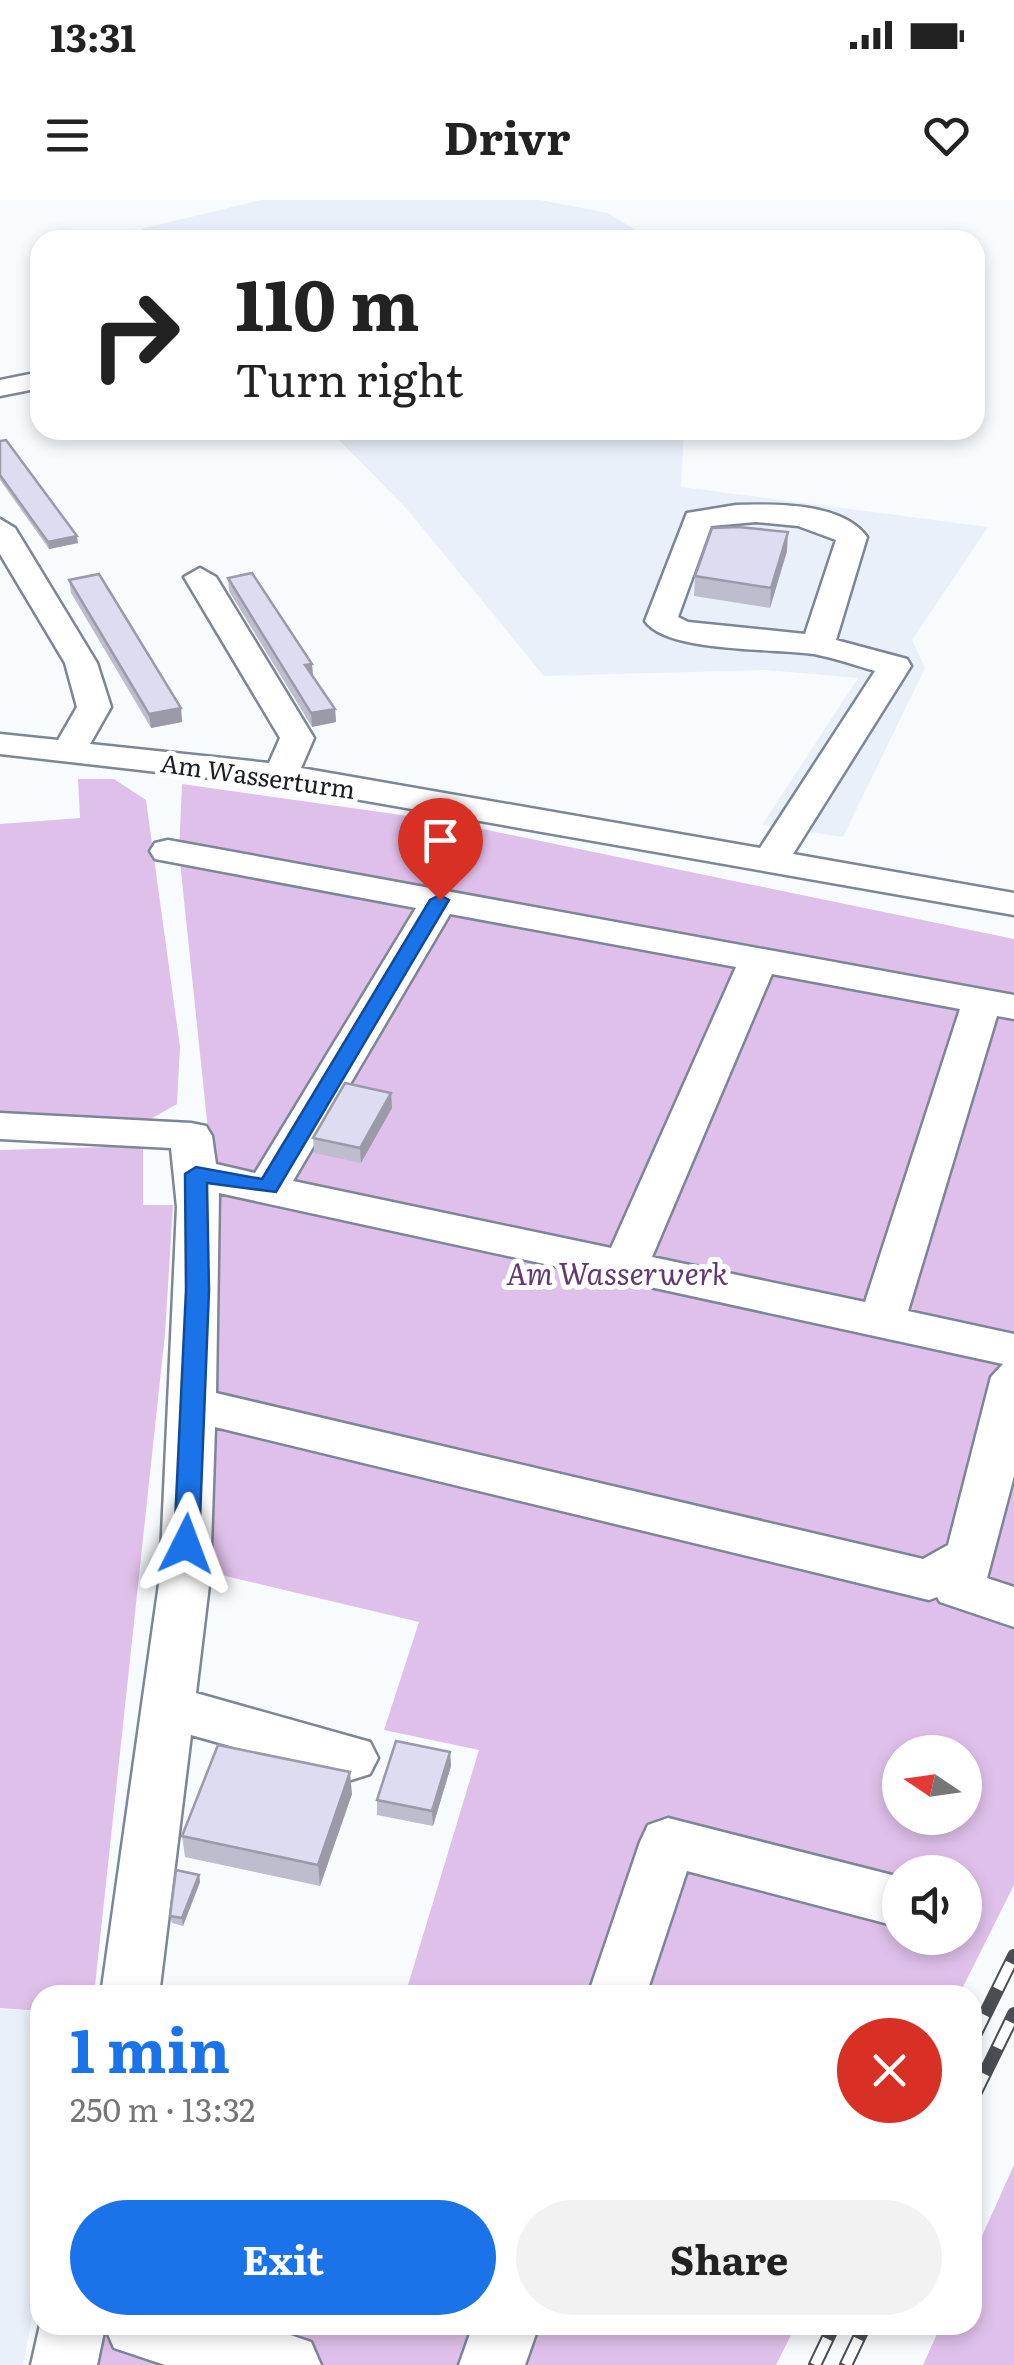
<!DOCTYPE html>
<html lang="en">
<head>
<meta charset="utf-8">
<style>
  body { margin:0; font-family:Literata,serif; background:#f2f2f2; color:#222; height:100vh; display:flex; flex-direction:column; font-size:38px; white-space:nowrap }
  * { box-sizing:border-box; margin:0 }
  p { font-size:32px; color:#767676 }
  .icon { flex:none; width:55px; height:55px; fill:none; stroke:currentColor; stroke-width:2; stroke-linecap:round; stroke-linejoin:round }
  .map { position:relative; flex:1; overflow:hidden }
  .side { position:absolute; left:30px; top:1785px; width:952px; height:350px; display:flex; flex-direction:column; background:#fff; border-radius:30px; box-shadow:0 5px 15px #0003 }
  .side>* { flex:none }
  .hud { position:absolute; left:30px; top:30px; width:955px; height:210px; border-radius:30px; box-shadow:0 5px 15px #0003; background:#fff; color:#222; overflow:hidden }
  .needle { width:65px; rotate:283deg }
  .controls { position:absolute; left:882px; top:1535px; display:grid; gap:20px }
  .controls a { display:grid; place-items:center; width:100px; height:100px; border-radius:50%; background:#fff; box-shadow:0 5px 15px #0003; font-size:50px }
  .pin { position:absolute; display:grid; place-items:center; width:85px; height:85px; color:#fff; margin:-102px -42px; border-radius:50% 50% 50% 0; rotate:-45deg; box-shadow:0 0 10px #0007 }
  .pin .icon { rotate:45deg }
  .me { position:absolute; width:110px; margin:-55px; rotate:3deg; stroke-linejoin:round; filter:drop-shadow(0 0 8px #0008) }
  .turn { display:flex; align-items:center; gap:35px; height:210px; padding:0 40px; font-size:45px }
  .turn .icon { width:130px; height:130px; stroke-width:2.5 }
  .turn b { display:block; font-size:70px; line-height:85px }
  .round { display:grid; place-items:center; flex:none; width:105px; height:105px; border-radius:52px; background:#f2f2f2 }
  .headline { display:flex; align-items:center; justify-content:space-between; height:170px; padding:0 40px }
  h1 { font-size:60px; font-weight:700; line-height:75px; color:#1a73e8 }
  .action { display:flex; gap:20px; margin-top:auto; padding:20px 40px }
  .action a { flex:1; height:115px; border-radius:60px; background:#1a73e8; color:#fff; font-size:40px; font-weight:700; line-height:115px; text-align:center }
  .action a+a { background:#f2f2f2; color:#222 }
  .status { display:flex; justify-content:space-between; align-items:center; height:70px; padding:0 50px; background:#fff; direction:ltr }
  .status svg { height:28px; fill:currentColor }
  header { display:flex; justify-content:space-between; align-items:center; height:130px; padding:0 40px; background:#fff; font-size:45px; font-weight:700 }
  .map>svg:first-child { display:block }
  .built { fill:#e9f0f9 }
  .green { fill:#dfc0ea; fill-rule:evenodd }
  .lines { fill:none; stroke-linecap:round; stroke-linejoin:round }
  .minor-casing { stroke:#7c8696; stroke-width:5 }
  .minor { fill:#fff; fill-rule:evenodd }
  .rail-casing { stroke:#4a4e54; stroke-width:14 }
  .rail { stroke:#fff; stroke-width:10; stroke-dasharray:29; stroke-linecap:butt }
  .wall { fill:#bebdce }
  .shaded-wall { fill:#9b9aa8 }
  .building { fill:#dddcf0; stroke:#9b9aa8; stroke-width:2.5 }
  .route { fill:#1a73e8; stroke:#114b97; stroke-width:2.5 }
  .labels { text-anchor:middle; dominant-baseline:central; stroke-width:10; stroke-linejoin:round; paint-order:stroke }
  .far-street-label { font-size:25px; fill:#1a1e24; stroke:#fff }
  .park-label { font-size:30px; font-style:italic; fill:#643972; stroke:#fff }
</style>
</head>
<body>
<div class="status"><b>13:31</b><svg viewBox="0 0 49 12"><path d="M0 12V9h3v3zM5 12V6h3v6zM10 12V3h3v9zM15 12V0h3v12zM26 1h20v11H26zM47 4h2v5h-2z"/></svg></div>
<header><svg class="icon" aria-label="menu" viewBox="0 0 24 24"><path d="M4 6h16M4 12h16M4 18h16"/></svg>Drivr<svg class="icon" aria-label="heart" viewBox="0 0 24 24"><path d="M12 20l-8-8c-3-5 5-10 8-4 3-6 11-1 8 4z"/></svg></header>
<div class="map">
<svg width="1014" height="2165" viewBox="0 0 1014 2165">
  <rect width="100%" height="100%" fill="#f8fbfe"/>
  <path class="built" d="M261,0h279l68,13 44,27h-499l-12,-11z
    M329,230h355l-3,57 307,40 -76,113 13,28 -82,169 -81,-12 96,-147 -92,-8 -222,6 -138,-168z
    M0,1809l40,2v267l-17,87h-23z"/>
  <path class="green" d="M78,579h36l32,21 34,247 -3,57 -28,16 -149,-5v-291l80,-6z
    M182,584l262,37 570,118v946l-55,110h-554l74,-245 -95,-20 35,-108 -219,-52 19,-334 -40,-384zM900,1552h65v66h-65zM900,1672h65v66h-65z
    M143,946v59h30l-8,129 -71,661h-54v16l-40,-3v-858z
    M1014,1965v200h-91l18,-40h31l1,-69z
    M96,2125h700l-20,40h-689z"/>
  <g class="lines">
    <g class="minor-casing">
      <path id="minor" d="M40,172v16l-40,8v-16z
        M736,305c37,-1 106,-3 131,32l-31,103 71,19 4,7 -118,188 221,39v22l-733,-129 -281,-32v-20l58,6 19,-33 -12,-44 -65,-109v-35l15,9 82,135 14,44 -21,37 179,19 11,-25 -96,-161 16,-9 16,9 98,161 -13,30 459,80 115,-177c-20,-6 -41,-13 -61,-17 -39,-6 -147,-1 -169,-33l42,-108zM756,322l42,4 38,14 -31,94 -117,-12 -10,-5 33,-91z
        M168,640l846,155v24l-17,-3 -89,295 106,23v142l-27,102 27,9v40l-74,-25 -3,-5 -8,3 -714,-173 -5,150 -14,116 174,49 8,16 -8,16 -19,6 -160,-45 -32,260h-58l59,-418 17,-370 -6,-59 -171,-9v-26l191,10 15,3 6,10 4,28 39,9 161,-265 -261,-49 -5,-8 5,-8zM450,714l286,53 -125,281 -318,-67zM772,774l188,35 -95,293 -213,-45zM219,993l784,171 -12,13 -43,168 -25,14 -707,-166z
        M668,1618l232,59v50l-213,-56 -41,124h-58l52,-153 8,-17z
        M40,2125h221l50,17 10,23h-156l-51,-17 -9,-21 -8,38h-66z
        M473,2125h66l-14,40h-66z"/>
    </g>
    <use href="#minor" class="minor"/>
    <g class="rail-casing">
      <path id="rail" d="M972,1841l42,-85
        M972,1900l42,-86
        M815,2165l19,-40
        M846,2165l19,-40"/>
    </g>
    <use href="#rail" class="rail"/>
  </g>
  <path class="wall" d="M0,241l78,102 -29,6 -49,-69z
    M787,351l-17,57 -76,-12 1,-20z
    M228,378l84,86 1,13 22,32 1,13 -24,5 -83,-136z
    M69,380l112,128 1,14 -31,6 -80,-135z
    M391,893l1,15 -31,55 -47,-10 -1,-15z
    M450,1552l1,14 -18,60 -56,-11v-15z
    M352,1594l-32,92 -135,-29 -3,-21z
    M199,1675l1,7 -17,44 -11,-3 -2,-7z"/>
  <path class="shaded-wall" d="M788,332l-1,19 -17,57 1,-20z
    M77,336l1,7 -29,6 -1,-7z
    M312,464l1,14 -8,-13z
    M181,508l1,14 -31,6 -2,-14z
    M335,509l1,13 -24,5 -1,-14z
    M391,893l1,15 -31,55 -1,-15z
    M450,1552l1,14 -18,60 -1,-15z
    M350,1572l2,22 -32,92 -2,-21z
    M199,1675l1,7 -17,44 -1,-8z"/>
  <path class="building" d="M6,240l71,96 -29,6 -48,-67v-34z
    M738,327l50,5 -17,56 -76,-12 17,-48z
    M252,373l60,91 -7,1 30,44 -24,4 -83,-135z
    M99,374l82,134 -32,6 -80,-134z
    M345,883l46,10 -31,55 -47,-10z
    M396,1541l54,11 -18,59 -55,-11z
    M218,1545l132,27 -32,93 -136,-29z
    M176,1670l23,5 -17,43 -12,-2z"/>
  <path class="route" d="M440,695l9,5 -173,292 -69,-9 2,107 -10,254 -13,10 -9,-3 -3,-7 12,-254 -1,-116 11,-7 66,12 168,-279z"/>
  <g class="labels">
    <g class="far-street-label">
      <text transform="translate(258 575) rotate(8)">Am Wasserturm</text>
    </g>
    <g class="park-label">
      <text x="617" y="1072">Am Wasserwerk</text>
    </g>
  </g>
</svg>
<div class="controls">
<a><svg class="needle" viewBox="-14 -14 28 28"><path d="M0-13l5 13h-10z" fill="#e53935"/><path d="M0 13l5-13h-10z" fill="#767676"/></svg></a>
<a><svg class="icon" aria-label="sound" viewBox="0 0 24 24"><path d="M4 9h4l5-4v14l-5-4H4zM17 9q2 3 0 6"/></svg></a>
</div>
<div class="pin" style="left:440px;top:700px;background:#d93025"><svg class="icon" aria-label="arrive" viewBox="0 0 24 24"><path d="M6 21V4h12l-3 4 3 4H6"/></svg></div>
<svg class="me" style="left:186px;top:1344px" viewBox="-20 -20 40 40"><path d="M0-17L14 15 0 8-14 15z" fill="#1a73e8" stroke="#fff" stroke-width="4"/></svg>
<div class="hud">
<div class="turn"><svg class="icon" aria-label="right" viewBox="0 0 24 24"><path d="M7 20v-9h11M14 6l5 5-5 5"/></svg><div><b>110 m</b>Turn right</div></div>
</div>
<section class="side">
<div class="headline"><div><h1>1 min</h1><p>250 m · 13:32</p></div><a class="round" style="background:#d93025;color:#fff"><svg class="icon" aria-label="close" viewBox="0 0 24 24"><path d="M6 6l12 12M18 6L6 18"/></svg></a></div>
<div class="action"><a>Exit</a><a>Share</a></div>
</section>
</div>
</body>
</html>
